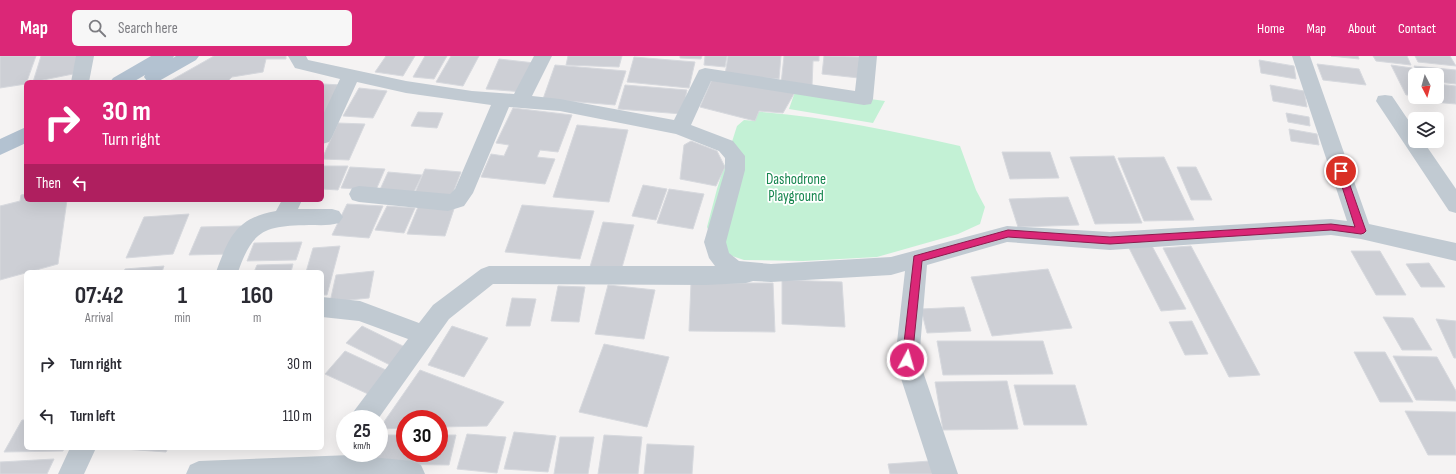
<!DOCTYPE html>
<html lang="en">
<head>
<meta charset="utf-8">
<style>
  body { margin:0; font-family:"Sofia Sans Condensed",sans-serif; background:#f7f7f7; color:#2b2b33; height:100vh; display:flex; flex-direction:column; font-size:15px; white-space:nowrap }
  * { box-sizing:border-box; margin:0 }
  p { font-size:13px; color:#7c7c81 }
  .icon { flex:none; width:22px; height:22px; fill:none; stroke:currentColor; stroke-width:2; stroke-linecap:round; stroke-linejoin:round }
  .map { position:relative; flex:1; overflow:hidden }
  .panel { position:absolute; left:24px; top:214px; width:300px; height:180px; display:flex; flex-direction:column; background:#fff; border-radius:6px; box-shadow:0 4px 16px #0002 }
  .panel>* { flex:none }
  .hud { position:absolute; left:24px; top:24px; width:300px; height:122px; border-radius:6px; box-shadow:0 4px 16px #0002; background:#db2777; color:#fff; overflow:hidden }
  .needle { width:26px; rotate:174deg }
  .fabs { position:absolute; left:1408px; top:12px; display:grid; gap:8px }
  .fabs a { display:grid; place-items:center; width:36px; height:36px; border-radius:6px; background:#fff; box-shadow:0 4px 16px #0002; font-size:20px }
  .speed { position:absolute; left:336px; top:354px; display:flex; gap:8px; font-size:20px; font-weight:700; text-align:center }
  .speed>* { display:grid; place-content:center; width:52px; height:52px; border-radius:50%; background:#fff; box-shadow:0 4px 16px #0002; line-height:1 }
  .speed small { font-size:10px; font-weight:400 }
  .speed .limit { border:6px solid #d22; background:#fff; color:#111 }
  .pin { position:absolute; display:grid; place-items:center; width:34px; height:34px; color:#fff; margin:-17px; border:2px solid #fff; border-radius:50%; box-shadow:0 1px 4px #0007 }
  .me { position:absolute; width:44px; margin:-22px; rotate:6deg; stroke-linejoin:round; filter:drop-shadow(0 0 3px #0008) }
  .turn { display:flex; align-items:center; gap:14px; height:84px; padding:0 12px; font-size:18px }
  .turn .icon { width:52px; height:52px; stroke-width:2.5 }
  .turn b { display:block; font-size:28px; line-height:34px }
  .then { display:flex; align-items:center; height:38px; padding:0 12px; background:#0003; gap:8px; font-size:15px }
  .eta { display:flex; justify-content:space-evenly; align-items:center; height:68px; text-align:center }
  .eta b { font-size:24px; font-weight:700; line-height:28px }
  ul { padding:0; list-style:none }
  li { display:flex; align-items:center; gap:12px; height:52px; padding:0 12px }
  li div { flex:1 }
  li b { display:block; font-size:15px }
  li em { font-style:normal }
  header { display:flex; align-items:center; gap:24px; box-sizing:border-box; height:56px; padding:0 20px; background:#db2777; color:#fff }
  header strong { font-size:19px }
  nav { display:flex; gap:22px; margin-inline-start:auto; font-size:14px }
  .search { width:280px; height:36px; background:#f7f7f7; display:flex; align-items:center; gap:10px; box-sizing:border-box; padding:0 14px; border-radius:6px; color:#7c7c81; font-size:15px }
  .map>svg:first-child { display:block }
  .green { fill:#c3f1d5 }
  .building { fill:#cdcfd5; stroke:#d7d9de }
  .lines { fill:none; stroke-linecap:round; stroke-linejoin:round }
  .street { fill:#c1cad2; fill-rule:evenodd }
  .primary { fill:#b3c2d1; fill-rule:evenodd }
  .route { fill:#db2777; stroke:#8e194d }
  .labels { text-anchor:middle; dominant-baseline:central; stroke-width:3.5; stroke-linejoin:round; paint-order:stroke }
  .park-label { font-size:15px; fill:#17864f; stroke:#fff }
</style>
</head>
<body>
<header>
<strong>Map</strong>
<div class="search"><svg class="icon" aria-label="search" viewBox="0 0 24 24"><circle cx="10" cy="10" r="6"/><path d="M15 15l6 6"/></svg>Search here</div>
<nav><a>Home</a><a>Map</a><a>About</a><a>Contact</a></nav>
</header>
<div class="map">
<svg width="1456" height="418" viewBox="0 0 1456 418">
  <rect width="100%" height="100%" fill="#f5f3f3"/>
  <path class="green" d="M796,33l89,12 -12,22 -84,-14z
    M750,55c71,5 140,19 210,35l16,44 9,17 -5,17 -22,10 -81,23 -74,4 -59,-1 -21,-7 -9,-8 -7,-18 10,-38 20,-63 7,-6 11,1z"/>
  <path class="building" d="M0,0h36l-10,28 -26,4z
    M41,0h37l-5,18 -40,8z
    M214,0h72v3h-20l-3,13 -31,5 -5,5h-59z
    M386,0h29l-12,20 -28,-4z
    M425,0h22l-13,23 -21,-2z
    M451,0h28l-16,30 -27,-4z
    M568,0h54l-3,11 -53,-2z
    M680,0h22l-1,3 -21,-1z
    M705,0h22l-2,11 -21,-2z
    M728,0h53l-2,23 -54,-4z
    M784,0h35v5h-6l-1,25 -31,-2z
    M824,0l37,1 -2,21 -37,-4z
    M1331,0h27l1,3z
    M1373,0h34l4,9 -35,-4z
    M1415,0h35l6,10 -38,-4z
    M634,1l61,5 -6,26 -62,-6z
    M499,3l36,4 -12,29 -37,-3z
    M1259,4l35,6 2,13 -35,-6z
    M1317,8l42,5 7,16 -43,-5z
    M555,9l71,6 -11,34 -72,-6z
    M1391,9l21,3 4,7 -1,20h-9z
    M1414,10l42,4v14l-19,-2v-7h-18z
    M713,21l82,15 -12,21 -24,-2 -4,10 -55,-14z
    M322,28l20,1 -20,33z
    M1437,28l19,2v18l-24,-2 -2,-5h7z
    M625,29l62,5 -5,24 -64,-5z
    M1270,29l34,6 3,16 -34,-6z
    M359,32l28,3 -14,27 -30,-2z
    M513,52l59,7 -14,37 -18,-2 -3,7 18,2 -10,25 -64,-7 10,-23 13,2 5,-11 -13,-2z
    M418,56l25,1 -6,15 -26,-2z
    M1286,57l23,4 1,9 -22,-4z
    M338,67l27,1 -16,36 -27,-1z
    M577,69l51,5 -19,72 -56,-5z
    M1289,73l28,5 2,11 -28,-4z
    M691,85l26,10 8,16 -9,19 -36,-7 4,-34z
    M1002,96h48l9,26 -49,1z
    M1114,100l28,67 -47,1 -25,-67z
    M1164,101l30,63 -50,1 -26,-63z
    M322,110h26l-10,24 -16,-1z
    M350,111l35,2 -9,21 -35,-2z
    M1177,111h19l16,33h-21z
    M425,113l36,3 -10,26 -37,-3z
    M388,116l34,3 -10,21 -34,-2z
    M643,129l24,4 -11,31 -24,-4z
    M669,133l35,5 -11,35 -36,-6z
    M26,138v6h41l-9,64 -58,16v-74l20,-5 1,-6z
    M1068,141l11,28 -61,2 -9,-28z
    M347,148l36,2 -14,32 -37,-3z
    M522,149l72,6 -14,48 -75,-7z
    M387,150l28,2 -11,25 -29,-3z
    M418,151l36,2 -9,27 -38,-2z
    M189,158l-16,40 -47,4 18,-41z
    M603,166l31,3 -13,46 -31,-4z
    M241,170l-11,28 -41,1 12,-28z
    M302,186l-6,18 -49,1 7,-18z
    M340,190l-13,49h-5v-23h-16l7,-24z
    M1152,190l34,63 -25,2 -32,-63z
    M1191,190l69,129 -31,2 -66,-129z
    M1351,195h29l26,44h-30z
    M1429,207l16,24h-24l-15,-23z
    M293,208l-2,8h-37l3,-7z
    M164,210l-2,6h-38l1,-3z
    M1048,213l24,59 -80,8 -21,-59z
    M374,215l-5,27 -39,4 6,-27z
    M782,224l60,2 3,45 -63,-3z
    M691,227h82l2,49 -86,-1z
    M608,229l47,5 -11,49 -49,-5z
    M558,230l27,1 -6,35 -28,-1z
    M512,242l24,1 -6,27h-24z
    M964,251l7,24 -44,2 -6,-24z
    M1383,261l30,1 19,32h-30z
    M1436,263l20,2v37h-2z
    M1192,265l16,33 -23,1 -16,-33z
    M362,270l47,23 -15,18 -48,-24z
    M452,270l36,12 -24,39 -36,-12z
    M937,285h106l10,33 -110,1z
    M604,288l65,13 -22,70 -68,-15z
    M345,295l43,20 -20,23 -43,-20z
    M1354,296h31l28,50h-33z
    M1393,300l44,1 19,34v10l-40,-1z
    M420,314l84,32 -17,24 -48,1v-8h-34v9l-26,1z
    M1007,325l11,48 -75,1 -8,-48z
    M1014,329h61l12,40h-63z
    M1405,355l51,1v43h-28z
    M22,364h4v28h38l-1,3 -59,1z
    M514,376l42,4 -8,36 -44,-3z
    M467,378l39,3 -9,36 -40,-4z
    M380,379h25v18h34v-18h17l-7,30 -78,-1 4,-11h4z
    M604,379l38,2 -4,37h-40z
    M560,381h34l-6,37h-34z
    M647,388l47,2 -2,28h-48z
    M110,392h58l-2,4z
    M54,403l-7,15h-47v-12z
    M930,405l3,13h-43l-2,-10z"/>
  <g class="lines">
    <path class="street" d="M76,0h18l-5,26h-18z
      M288,0h18l2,4 98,21 66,10 42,3 20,-38h18l-20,40 28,3 114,21 25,-50 6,-2 150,23 4,-35h18l-4,43 -2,5 -7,1 -153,-24 -20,44 42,16 12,15v14l-19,72 3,11 10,8 32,3 120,-7 116,-31 103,6 221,-13 16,2 -55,-165h18l59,168 87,19v18l-95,-22 -30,-4 -221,15 -103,-8 -80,23 -8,95 39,114h-26l-37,-114 10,-89 -14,4 -120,7 -18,-1 -7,2 -40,2 -213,-1 -44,35 -71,100h-28l4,-8 54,-72 -49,-18 -37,-4v-20l38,4 59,22 14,-18 48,-36 8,-3h226l-6,-8 -5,-16 21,-72v-12l-6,-7 -43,-17 -116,-23 -51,-4 -36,86 -9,13 -16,5 -89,-9 -7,-2 -3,-6 3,-6 7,-2 91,8 5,-5 36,-84 -85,-12 -49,-11 -25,55 -3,5 -7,2v-27l18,-38 -45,-11z
      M1385,39l7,1 23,34v11h8l33,48v24l-7,-2 -73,-110 2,-5z
      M282,144h20l-4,9h34l7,2 4,6 -4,6c-10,3 -20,2 -30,2 -44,1 -56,4 -71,47h-22c13,-35 20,-54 60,-61z
      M70,392h26l-12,26h-26z
      M351,399l61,6 9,4 4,9h-239l4,-9 9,-4z"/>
    <path class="primary" d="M151,0h23l-1,2 3,-2h23l-3,4 -37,21h-12l-3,-4 1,-2 -12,7h-23l3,-4z
      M26,71v16l-26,12v-16z"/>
  </g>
  <path class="route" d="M1341,112l4,3 21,60 -2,2 -3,1 -30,-4 -221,14 -102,-7 -86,24 -10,99 -1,3 -4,2 -3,-2 -2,-3 12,-104 94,-26 102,7 221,-13 24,3 -18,-56z"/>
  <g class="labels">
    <g class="park-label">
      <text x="796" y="123">Dashodrone<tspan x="796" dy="17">Playground</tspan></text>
    </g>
  </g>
</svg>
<div class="fabs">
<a><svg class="needle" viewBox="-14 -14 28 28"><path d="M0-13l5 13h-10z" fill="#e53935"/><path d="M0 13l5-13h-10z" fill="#7c7c81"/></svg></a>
<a><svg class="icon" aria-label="layers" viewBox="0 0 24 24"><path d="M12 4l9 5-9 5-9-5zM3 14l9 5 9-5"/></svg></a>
</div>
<div class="speed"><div>25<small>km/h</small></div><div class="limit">30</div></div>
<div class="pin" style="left:1341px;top:115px;background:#d93025"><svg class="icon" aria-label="arrive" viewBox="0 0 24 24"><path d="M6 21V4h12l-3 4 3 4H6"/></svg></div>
<svg class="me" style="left:907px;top:304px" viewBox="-20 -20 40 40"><circle r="17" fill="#db2777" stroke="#fff" stroke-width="3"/><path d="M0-11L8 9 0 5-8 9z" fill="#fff"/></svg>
<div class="hud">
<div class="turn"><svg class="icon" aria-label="right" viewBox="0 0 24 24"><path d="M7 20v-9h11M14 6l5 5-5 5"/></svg><div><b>30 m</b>Turn right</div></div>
<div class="then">Then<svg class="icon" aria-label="left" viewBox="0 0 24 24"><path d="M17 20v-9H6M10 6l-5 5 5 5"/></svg></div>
</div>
<section class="panel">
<div class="eta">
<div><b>07:42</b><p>Arrival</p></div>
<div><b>1</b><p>min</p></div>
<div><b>160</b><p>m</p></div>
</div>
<ul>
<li><svg class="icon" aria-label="right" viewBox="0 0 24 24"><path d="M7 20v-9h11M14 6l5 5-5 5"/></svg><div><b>Turn right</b></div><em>30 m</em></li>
<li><svg class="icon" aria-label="left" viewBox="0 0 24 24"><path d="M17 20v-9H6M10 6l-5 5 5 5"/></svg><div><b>Turn left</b></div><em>110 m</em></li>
</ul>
</section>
</div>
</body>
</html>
